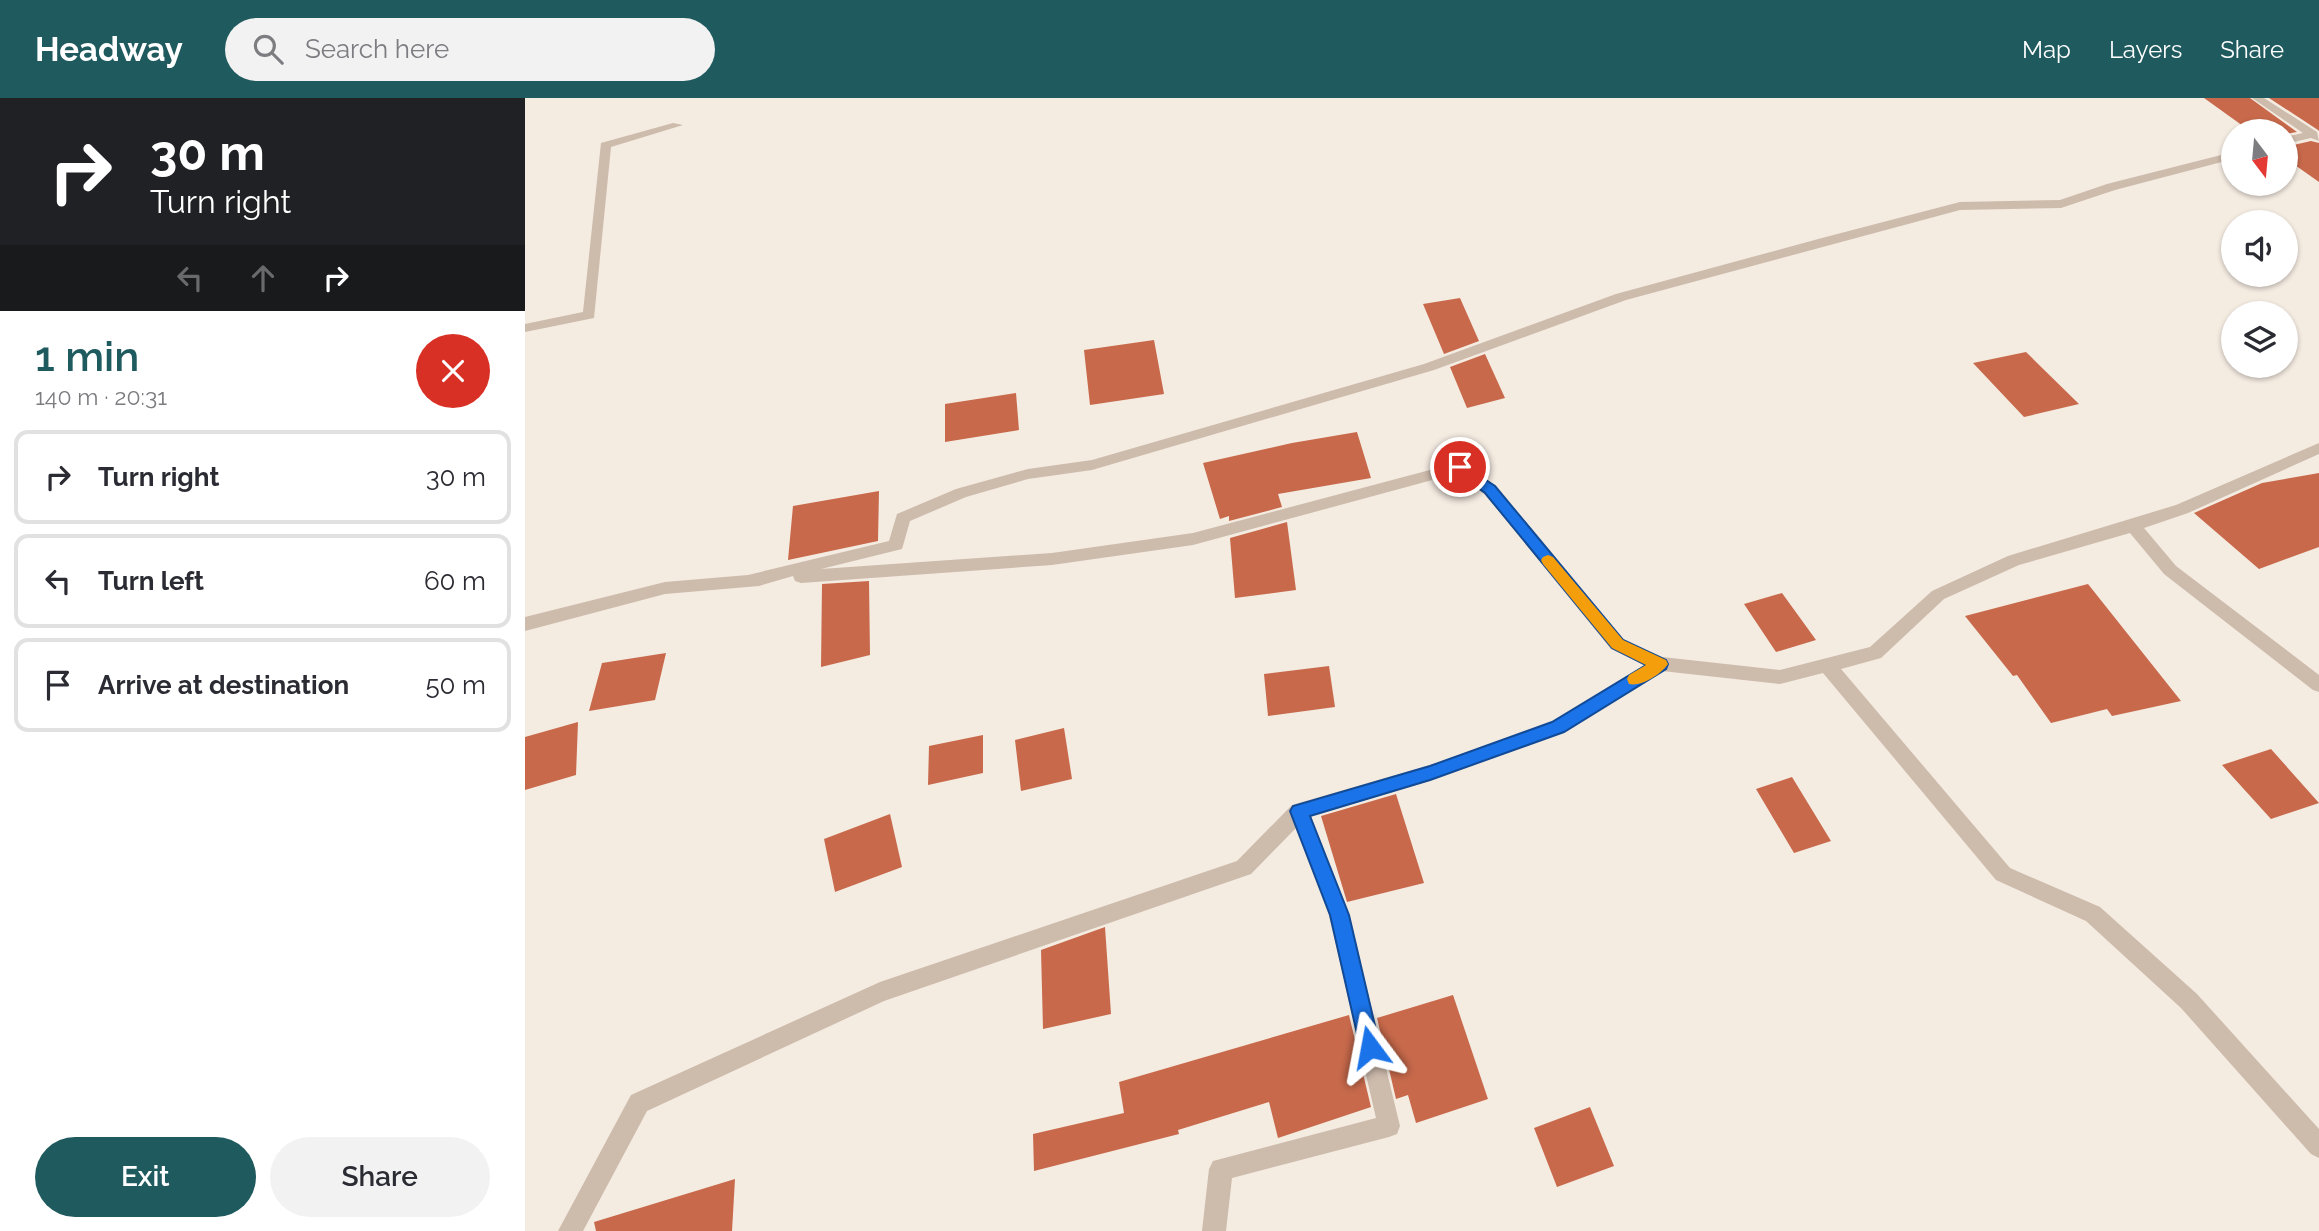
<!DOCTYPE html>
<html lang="en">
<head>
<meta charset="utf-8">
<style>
  body { margin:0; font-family:Raleway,sans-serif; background:#f2f2f3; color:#2b2b33; height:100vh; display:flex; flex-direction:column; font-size:26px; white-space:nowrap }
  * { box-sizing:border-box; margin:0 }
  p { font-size:23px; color:#7c7c81 }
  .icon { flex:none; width:38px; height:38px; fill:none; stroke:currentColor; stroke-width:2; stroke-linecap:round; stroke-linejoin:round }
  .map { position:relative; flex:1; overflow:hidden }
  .panel { display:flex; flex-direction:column; background:#fff; width:525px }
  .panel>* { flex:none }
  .top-card { background:#202124; color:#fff; overflow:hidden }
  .needle { width:46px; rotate:164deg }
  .buttons { position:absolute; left:1696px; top:21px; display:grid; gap:14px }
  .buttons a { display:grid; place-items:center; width:77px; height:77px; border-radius:50%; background:#fff; box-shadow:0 2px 5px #0004; font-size:35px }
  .pin { position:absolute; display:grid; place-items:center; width:60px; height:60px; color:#fff; margin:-30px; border:4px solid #fff; border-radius:50%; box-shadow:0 2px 7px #0007 }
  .me { position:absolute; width:77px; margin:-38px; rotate:347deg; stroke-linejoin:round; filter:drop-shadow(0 0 5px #0008) }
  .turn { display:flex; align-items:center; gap:24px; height:147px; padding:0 35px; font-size:32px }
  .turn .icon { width:91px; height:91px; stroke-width:2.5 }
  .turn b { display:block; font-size:49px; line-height:60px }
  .lanes { display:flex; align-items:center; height:66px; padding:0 35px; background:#0003; justify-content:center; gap:35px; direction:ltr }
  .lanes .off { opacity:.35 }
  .round { display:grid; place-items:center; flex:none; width:74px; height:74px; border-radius:37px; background:#f2f2f3 }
  .head { display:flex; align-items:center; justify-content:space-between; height:119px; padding:0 35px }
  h1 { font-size:42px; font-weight:600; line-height:52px; color:#1f5a5e }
  .action { display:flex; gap:14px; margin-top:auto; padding:14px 35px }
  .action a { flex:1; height:80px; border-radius:42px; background:#1f5a5e; color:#fff; font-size:28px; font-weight:600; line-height:80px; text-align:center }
  .action a+a { background:#f2f2f3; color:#2b2b33 }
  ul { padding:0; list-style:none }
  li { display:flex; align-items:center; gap:21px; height:94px; margin:0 14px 10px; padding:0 21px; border:4px solid #e1e1e2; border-radius:14px }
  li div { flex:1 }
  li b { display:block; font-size:26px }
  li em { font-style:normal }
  header { display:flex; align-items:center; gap:42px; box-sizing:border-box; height:98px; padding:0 35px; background:#1f5a5e; color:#fff }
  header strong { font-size:33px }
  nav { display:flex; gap:38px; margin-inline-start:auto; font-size:24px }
  .search { width:490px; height:63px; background:#f2f2f3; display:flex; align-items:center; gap:18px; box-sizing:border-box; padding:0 24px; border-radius:38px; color:#7c7c81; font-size:26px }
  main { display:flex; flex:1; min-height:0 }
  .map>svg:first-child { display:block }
  .building { fill:#c8694b }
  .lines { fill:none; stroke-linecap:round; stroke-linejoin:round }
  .minor { fill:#cdbbac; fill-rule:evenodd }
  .route { fill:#1a73e8; stroke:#114b97; stroke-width:2 }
  .slow { fill:#f59e0b }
</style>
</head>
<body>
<header>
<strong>Headway</strong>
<div class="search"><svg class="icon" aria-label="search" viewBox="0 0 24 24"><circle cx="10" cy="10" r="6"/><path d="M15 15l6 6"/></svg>Search here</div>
<nav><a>Map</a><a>Layers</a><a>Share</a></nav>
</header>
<main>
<section class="panel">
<div class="top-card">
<div class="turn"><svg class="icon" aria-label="right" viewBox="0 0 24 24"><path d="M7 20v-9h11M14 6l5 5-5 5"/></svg><div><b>30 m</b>Turn right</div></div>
<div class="lanes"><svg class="icon off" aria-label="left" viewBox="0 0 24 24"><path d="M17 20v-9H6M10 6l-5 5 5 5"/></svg><svg class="icon off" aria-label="ahead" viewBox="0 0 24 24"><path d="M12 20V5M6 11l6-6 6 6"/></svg><svg class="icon" aria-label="right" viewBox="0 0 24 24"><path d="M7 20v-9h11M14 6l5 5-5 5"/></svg></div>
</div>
<div class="head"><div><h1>1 min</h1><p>140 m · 20:31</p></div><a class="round" style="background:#d93025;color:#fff"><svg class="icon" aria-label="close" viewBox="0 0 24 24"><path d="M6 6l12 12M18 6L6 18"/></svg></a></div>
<ul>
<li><svg class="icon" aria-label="right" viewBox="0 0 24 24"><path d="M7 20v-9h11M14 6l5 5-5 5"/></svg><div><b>Turn right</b></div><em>30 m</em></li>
<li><svg class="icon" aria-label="left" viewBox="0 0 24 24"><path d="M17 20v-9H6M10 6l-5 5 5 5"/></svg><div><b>Turn left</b></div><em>60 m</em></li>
<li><svg class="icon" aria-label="arrive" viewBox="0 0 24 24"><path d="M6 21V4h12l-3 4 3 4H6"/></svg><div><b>Arrive at destination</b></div><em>50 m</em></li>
</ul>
<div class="action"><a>Exit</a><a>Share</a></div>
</section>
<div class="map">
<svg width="1794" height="1133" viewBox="0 0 1794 1133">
  <rect width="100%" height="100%" fill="#f4ebe1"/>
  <path class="building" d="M1679,0h46l47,34 -12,2v-3h-35z
    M1744,0h50v33l-1,-1z
    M1786,43l8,2v39l-34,-24v-11z
    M935,200l19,43 -35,13 -21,-50z
    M629,242l10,54 -74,11 -6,-55z
    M1501,254l53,52 -55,13 -51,-54z
    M960,256l20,44 -38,10 -17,-41z
    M491,295l3,37 -74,12v-38z
    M832,334l14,46 -93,16 4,13 -53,14v-5l-9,3 -17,-56 89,-20z
    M1794,375v74l-60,22 -65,-56 68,-30z
    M354,393l-1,50 -90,19 5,-54z
    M762,424l9,68 -61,8 -5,-60z
    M344,483l1,74 -49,12 1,-83z
    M1563,486l93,117 -69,15 -5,-7 -56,14 -34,-48 -4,1 -48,-60z
    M1257,495l34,47 -40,12 -32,-48z
    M141,555l-11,47 -66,11 13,-48z
    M804,568l6,41 -67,9 -4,-42z
    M53,624l-2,53 -51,15v-53z
    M539,630l8,51 -51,12 -6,-51z
    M458,637v38l-55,12 1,-39z
    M1746,651l48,54 -48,16 -49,-54z
    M1267,679l39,64 -37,12 -38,-64z
    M871,696l28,89 -77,19 -26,-86z
    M365,716l12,53 -67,25 -11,-53z
    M580,829l6,87 -68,15 -2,-79z
    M928,897l35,104 -72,24 -8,-28 -12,4 -19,-81z
    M824,917l22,92 -93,31 -9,-36 -91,28 1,4 -145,37 -1,-37 91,-21 -5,-31z
    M1065,1009l24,59 -57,21 -23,-59z
    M210,1081l-3,52h-136l-2,-9z"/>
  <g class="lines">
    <path class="minor" d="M1727,0h12l53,34 2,9 -8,-3 -26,6v-7l18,-4z
      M148,25l10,2 -72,22 -17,171 -69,14v-8l58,-12 18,-169z
      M1708,54v7l-118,31 -54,18 -101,2 -334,90 -192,70 -342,100 -64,9 -62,18 -56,24 -8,28 -81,20 231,-16 141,-20 267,-71 35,24 128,153 39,18 118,13 90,-23 62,-56 76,-35 168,-51 143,-62v11l-131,59 -44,15 32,38 143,109v17l-6,-2 -149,-116 -34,-41 -111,32 -75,34 -63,59 -40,11 169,199 90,39 97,87 122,135v29l-8,-4 -130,-146 -95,-87 -90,-41 -173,-207 -43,11 -118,-13 -98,61 -134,49 -119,35 38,99 51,211 -3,8 -8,3 -157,41 -6,53h-24l7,-62 4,-8 163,-43 -47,-203 -33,-87 -45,46 -367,127 -237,110 -64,120h-25l73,-136 249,-113 357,-121 55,-56 138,-40 122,-43 93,-57 -34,-16 -126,-155 -27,-21 -265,72 -141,20 -251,18 -6,-2 -2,-5 -34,10 -94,8 -140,37v-14l140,-35 83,-7 141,-34 8,-27 59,-25 72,-20 64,-9 332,-96 192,-70 206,-56 138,-36 100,-2 47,-16z"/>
  </g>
  <path class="route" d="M935,365l35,23 128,154 43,20 2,4 -2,5 -102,63 -134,48 -120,36 39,99 31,132 -3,7 -7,3 -7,-3 -3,-7 -30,-132 -40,-104 3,-5 137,-40 122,-44 94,-57 -34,-17 -127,-155 -30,-22 -2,-4z"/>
  <path class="slow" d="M1023,457l5,2 70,83 43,20 2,4c-7,10 -26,23 -39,20l-2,-5 2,-4 17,-10 -34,-17 -69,-84 -2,-4 2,-3z"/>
</svg>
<div class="buttons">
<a><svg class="needle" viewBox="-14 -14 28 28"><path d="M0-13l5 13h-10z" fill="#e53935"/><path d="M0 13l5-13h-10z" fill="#7c7c81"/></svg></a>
<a><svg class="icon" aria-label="sound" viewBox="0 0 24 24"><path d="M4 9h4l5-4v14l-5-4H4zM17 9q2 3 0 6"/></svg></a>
<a><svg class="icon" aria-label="layers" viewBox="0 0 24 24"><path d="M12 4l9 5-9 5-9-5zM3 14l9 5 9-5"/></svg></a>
</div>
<div class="pin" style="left:935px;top:369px;background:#d93025"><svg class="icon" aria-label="arrive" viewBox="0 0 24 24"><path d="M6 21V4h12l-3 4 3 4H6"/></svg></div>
<svg class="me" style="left:845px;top:949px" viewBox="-20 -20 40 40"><path d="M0-17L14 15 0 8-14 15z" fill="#1a73e8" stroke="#fff" stroke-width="4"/></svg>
</div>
</main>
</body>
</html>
